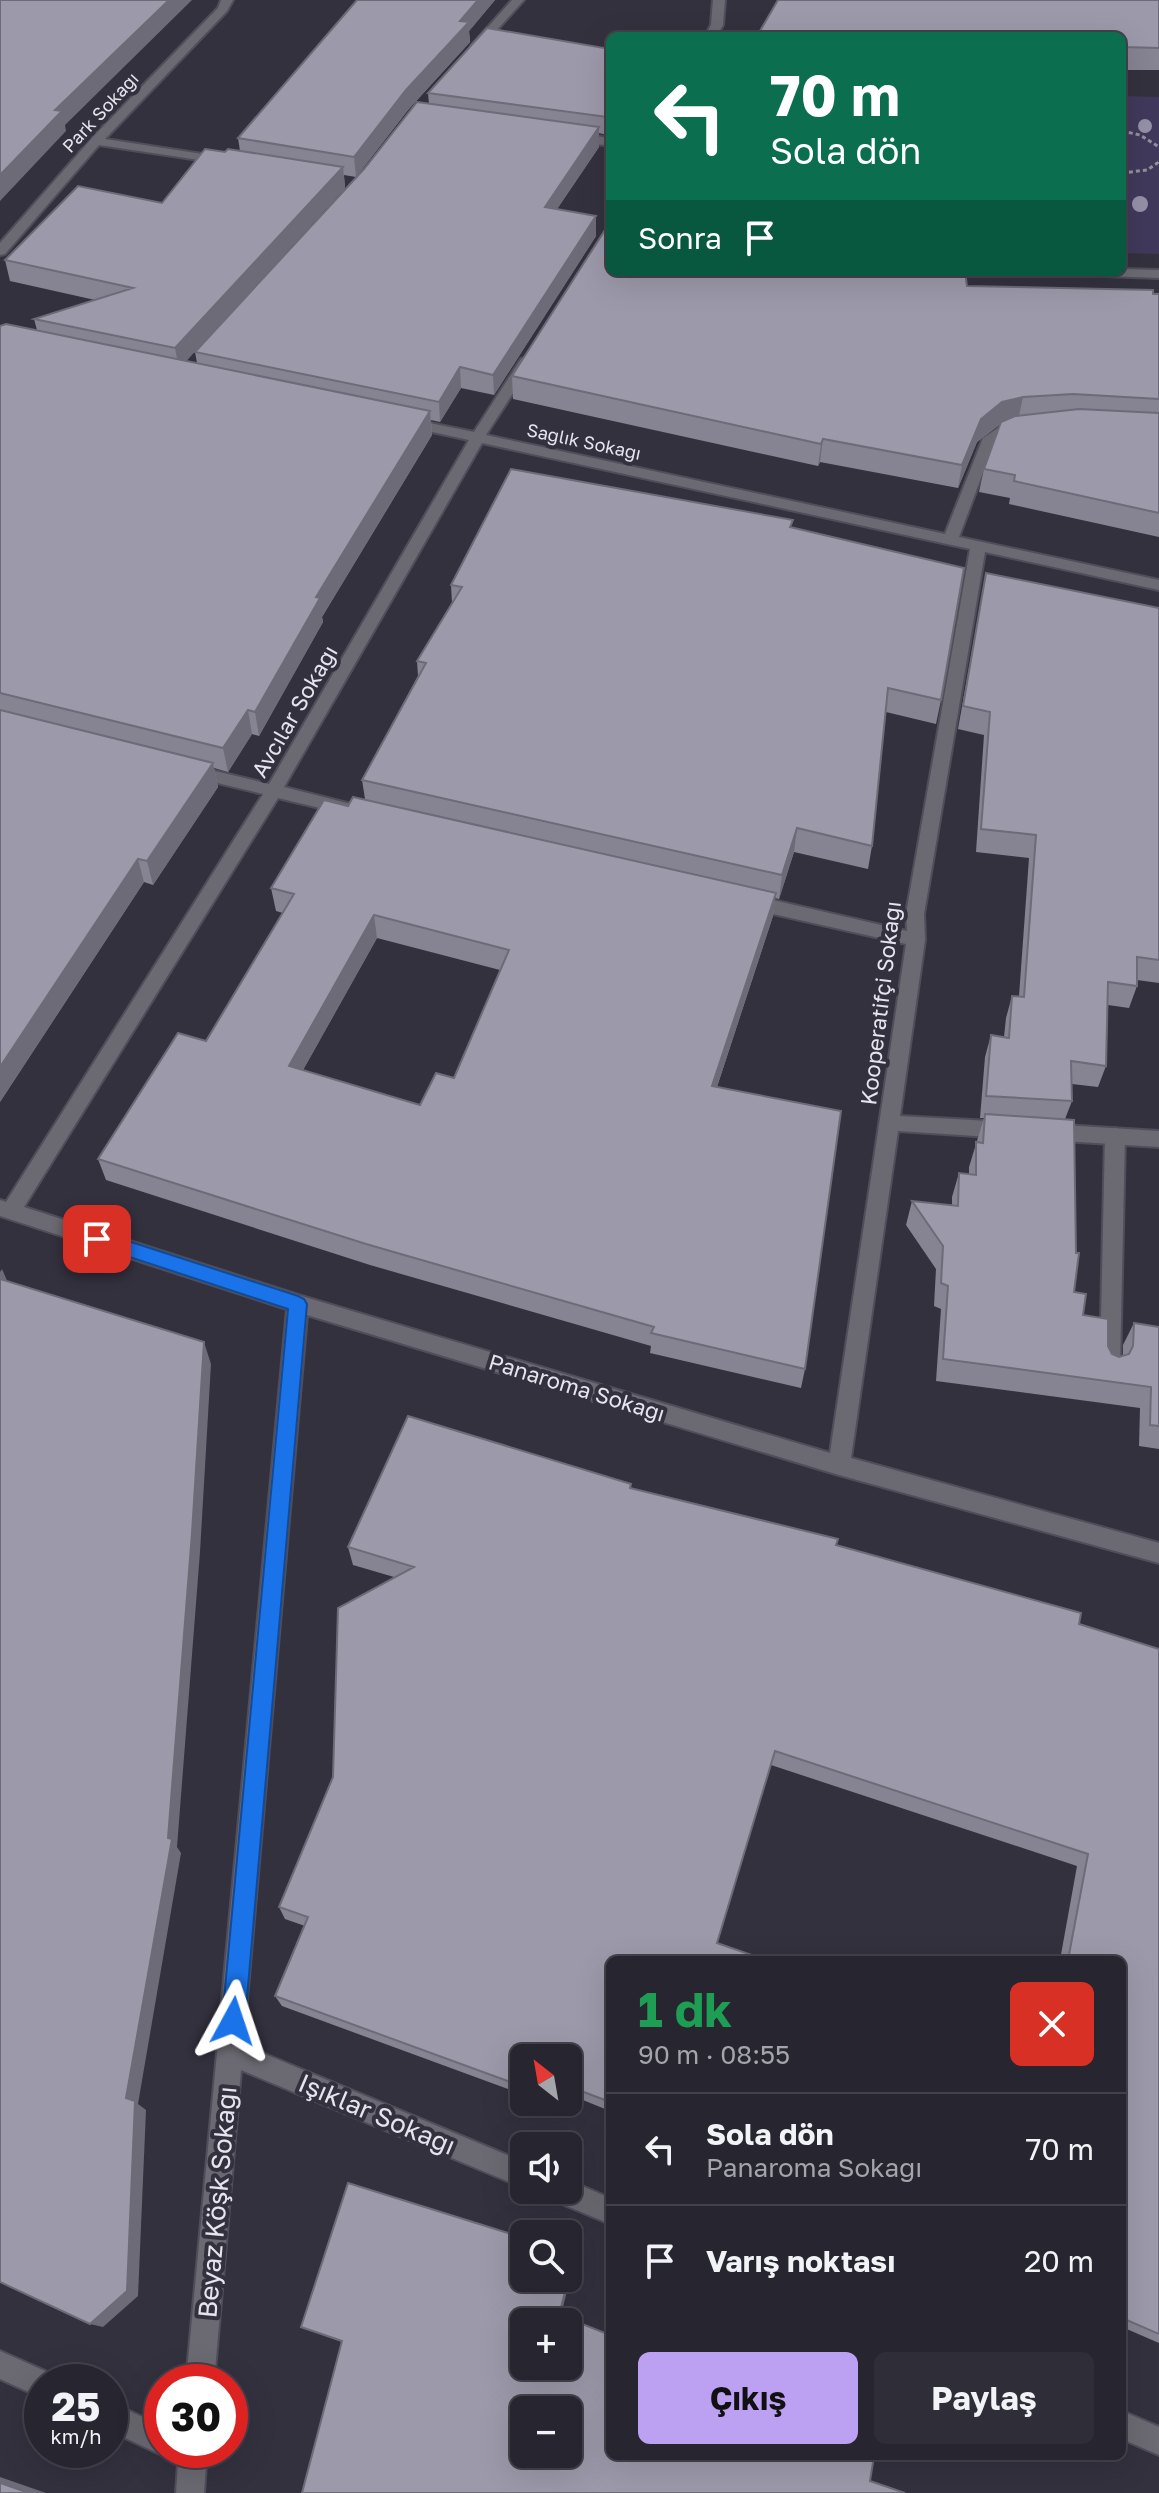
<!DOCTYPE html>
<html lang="tr">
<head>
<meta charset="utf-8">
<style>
  body { margin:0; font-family:"Golos Text",sans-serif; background:#2f2d37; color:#f1f3f6; height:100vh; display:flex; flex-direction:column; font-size:30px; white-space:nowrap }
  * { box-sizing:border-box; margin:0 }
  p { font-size:26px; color:#a4a5aa }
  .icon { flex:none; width:44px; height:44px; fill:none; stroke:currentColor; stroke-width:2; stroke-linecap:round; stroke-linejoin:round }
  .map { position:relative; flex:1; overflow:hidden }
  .panel { position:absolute; left:606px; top:1956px; width:520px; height:504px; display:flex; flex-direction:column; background:#27252f; border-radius:12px; box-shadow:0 8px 32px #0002,0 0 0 2px #43424b }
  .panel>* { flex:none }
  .guide { position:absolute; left:606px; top:32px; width:520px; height:244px; border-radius:12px; box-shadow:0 8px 32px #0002,0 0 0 2px #43424b; background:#0b6e4f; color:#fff; overflow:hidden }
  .needle { width:52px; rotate:329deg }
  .buttons { position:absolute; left:510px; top:2044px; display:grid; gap:16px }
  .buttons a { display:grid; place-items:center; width:72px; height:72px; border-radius:12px; background:#27252f; box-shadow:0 8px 32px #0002,0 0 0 2px #43424b; font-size:40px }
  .speed { position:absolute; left:24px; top:2364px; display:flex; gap:16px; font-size:40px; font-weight:700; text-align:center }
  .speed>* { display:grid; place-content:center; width:104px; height:104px; border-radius:50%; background:#27252f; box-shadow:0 8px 32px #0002,0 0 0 2px #43424b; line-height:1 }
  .speed small { font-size:20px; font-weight:400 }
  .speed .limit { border:12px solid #d22; background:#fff; color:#111 }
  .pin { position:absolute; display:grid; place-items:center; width:68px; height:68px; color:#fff; margin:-34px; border-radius:16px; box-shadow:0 4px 12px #0006 }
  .me { position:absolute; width:88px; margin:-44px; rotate:5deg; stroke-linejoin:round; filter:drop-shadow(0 0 6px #0008) }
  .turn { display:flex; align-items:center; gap:28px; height:168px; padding:0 32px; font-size:36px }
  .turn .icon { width:104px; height:104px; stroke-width:2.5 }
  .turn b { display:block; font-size:56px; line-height:68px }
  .then { display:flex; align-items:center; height:76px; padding:0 32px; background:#0003; gap:16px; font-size:30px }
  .round { display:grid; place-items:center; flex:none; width:84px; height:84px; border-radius:12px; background:#2f2d37 }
  .head { display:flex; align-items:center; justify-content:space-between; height:136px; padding:0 32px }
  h1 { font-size:48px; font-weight:700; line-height:60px; color:#1e9e55 }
  .primary-button { display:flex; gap:16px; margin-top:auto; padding:16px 32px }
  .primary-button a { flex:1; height:92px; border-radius:12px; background:#bca0f2; color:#111; font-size:32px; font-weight:700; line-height:92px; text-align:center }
  .primary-button a+a { background:#2f2d37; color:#f1f3f6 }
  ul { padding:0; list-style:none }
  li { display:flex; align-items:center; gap:24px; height:112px; padding:0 32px; border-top:2px solid #43424b }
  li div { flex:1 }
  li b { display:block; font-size:30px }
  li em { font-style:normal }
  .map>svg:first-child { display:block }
  .green { fill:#40395b }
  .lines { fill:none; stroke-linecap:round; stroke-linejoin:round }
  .service-casing { stroke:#504e5b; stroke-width:4 }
  .minor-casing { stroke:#504e5b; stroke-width:4 }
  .path { stroke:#92909b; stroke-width:3; stroke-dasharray:4 3; stroke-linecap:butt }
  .service { fill:#6b6a72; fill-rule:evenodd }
  .minor { fill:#6b6a72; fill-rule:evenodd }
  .tree { fill:#9490a8 }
  .wall { fill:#868492; fill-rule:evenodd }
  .shaded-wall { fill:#6d6b77 }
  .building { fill:#9c99aa; stroke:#6d6b77; stroke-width:2; fill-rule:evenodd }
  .route { fill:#1a73e8; stroke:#114b97; stroke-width:2 }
  .labels { text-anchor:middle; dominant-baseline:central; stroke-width:8; stroke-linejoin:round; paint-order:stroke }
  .far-street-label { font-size:18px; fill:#e6e4ed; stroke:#34313f }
  .street-label { font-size:22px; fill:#e6e4ed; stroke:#34313f }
  .near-street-label { font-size:26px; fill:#e6e4ed; stroke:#34313f }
</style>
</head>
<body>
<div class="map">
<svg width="1159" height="2493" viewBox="0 0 1159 2493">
  <rect width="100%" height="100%" fill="#34313f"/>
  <path class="green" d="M1122,96l37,1v157l-37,-1z"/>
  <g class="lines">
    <g class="service-casing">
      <path id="service" d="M1115,1128l7,3 3,5 -5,231 -3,6 -7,3 -7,-3 -3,-6 5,-231 3,-5z"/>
    </g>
    <g class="minor-casing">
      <path id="minor" d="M221,0h12l-6,11 -122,128 117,18 4,1v6l-127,-19 -94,109 -5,1v-12l92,-105 126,-130z
        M512,0h12l-45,50h-8v-4z
        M713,0h12l-2,25 -6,11h-12l6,-11z
        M573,133l37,5v8l-41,-6v-6z
        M1122,269l37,1v8l-53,-2 -7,-4h23z
        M526,358l7,4 -47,73 459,99 38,-96 15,-10 27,-5v6l-17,5 -14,9 -35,94 200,43v10l-174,-38 -61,362 1,26 -25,176 107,6 7,3 3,5 -3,5 -7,3 -109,-7 -47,327 308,85v20l-320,-88 -532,-160 -64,730 281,117v26l-283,-118 -27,312h-28l101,-1073 -287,-93v-16l6,2 257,-408 -79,-19 -2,-4 2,-4 6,-2 79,19 200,-344 -69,-15 -2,-3 7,-4 69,14 47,-73zM482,443l488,106 -64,365 1,17 -160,-37 -9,7 9,7 159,36 -76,509 -532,-158 -274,-88 254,-409 71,17 6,-2 2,-4 -2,-4 -71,-18z
        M1047,1124l112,7v16l-112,-7 -7,-3 -3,-5 3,-5z
        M568,2180l42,18v26l-60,-25 -4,-9h22z
        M0,2351l52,23 3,8h-13v16l-42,-19z
        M110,2402l52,24v24l10,1 -10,4 -52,-24z
        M1122,2411l37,16v28l-37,-16z
        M179,2450h28l-3,43h-28z"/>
    </g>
    <path class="path" d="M1122,131l18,4 19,12
      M1122,173l25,-3 12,-8"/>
    <use href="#service" class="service"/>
    <use href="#minor" class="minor"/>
  </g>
  <g class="tree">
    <circle cx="1145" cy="126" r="7"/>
    <circle cx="1140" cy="204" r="8"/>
  </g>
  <path class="wall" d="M353,0h142l-26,31 1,11 -62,68 -52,67 -12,-2 1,13 -159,173 11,2 -2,-11 234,-248 -1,-11 182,-44v81l-3,5 -8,-2v14l-42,62 39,7v20l-102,159 -33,-7 -21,34 -9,-2 1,15 -110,182 1,5 -64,114 -7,-2 -24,38 -14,-4 4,19 -65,98 -9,-3 -144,220v-776l37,4 -3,-11 61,-19 -85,-19 -5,-21 157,-57 63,-51 15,-1 -2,-13 119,-138z
    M1159,0v70h-37v-34z
    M967,286l192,8v243l-150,-33 1,-6 -31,-6 5,-23 16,-45 -23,18 -19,46 -138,-26 -2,4 -305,-67 -1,-23z
    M792,527l149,173 -5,24 -50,-12 -14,134 -4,23 -74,-17 -15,47 -4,-1 -2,18 -56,171 88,282 -4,19 -151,-35 1,-7 -281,-81 -264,-85 -8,-21 108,-118 77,-128 -7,-2 -5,-23 77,-82 17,-7 -3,-19 56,-104 -1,-15 35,-58 -1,-18zM377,938l123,32 -46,108 -34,27 -117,-35z
    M986,573l173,35v375l-22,-3v6l-8,22 -21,-3 -2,61 -8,21 -26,-3v17l-7,18 9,173 9,23 29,39 7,3 4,-1v-11l11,-22 25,4v122l-20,-3 1,-38 -204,-27 5,-72 -7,-3 2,-37 -30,-44 6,-24 40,4v-8l7,-24 10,1v-7l15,-49h-4l5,-61 6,-22 13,2 2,-19 6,-22h7l10,-138 -53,-6 8,-117 -26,-6z
    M631,1484v5l205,56 323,104v694l-37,-16v-367h-62l17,-94 -306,-101 -161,195v151l-42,-17v-36h-44v37l-242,-89 -7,-10 30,-70 -20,-7 -6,-12 54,-130 61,-200 -41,-12 -5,-18z
    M575,2259l-233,83 -41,-15z"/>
  <path class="shaded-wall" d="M169,0h23l-127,125 1,6 -66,70v-26l55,-65z
    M478,0h17l-26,31 1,11 -62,68 -52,67 -2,-20 106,-136z
    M610,113v17l-3,5v-18z
    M599,127v20l-54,80v-20z
    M343,167l2,21 -166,181 -4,-21z
    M596,216v20l-102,159 -1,-20z
    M460,367l1,21 -21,34 -1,-20z
    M1023,397l-5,23 -20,5 -21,17 -19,46 4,-23 19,-46 21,-17z
    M430,411l2,24 -110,182 1,5 -64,114 -4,-24 61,-115z
    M823,439l-3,23 -2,4 3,-22z
    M248,710l4,24 -24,38 -5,-24z
    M213,763l5,24 -65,98 -6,-24z
    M797,828l-3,24 -15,47 3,-24z
    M138,859l6,23 -144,220v-35z
    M776,893l-3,23 -63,192 2,-22z
    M374,915l3,23 -84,150 -4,-22z
    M2,1269l10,23 -12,-7v-13z
    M204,1342l7,22 -11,188 -23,295 4,6 -43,251 8,6 -8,186 -35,31 -13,-3 78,-486z
    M575,2254v5l-15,60 -1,-4z
    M0,2477l46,16h-17l-29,-10z"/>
  <path class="building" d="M0,0h169l-114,110 7,1 -62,64z
    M357,0h121l-18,21 9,1 -63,68 -52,67 -116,-19z
    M778,0h381v48l-37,-1v-11h-365z
    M487,28l123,21v64l-3,4 -179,-24z
    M417,102l182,25 -54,80 51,9 -103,159 -33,-8 -21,35 -244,-50 169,-183z
    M205,149l20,3 3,-3 115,18 -168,181 -141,-29 99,-31 -128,-28 73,-74 84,17z
    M610,222v50h355l2,14 186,4v4h6v105l-86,-5 -50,3 -21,5 -21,17 -19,46 -139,-26 -2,5 -309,-68z
    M6,324l424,87 -114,186 4,1 -65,114 -7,-2 -25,38 -223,-55v-367z
    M1079,409l80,4v100l-145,-32 1,-6 -31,-6 17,-47 14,-6z
    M511,469l282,51 -3,7 174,41 -23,132 -53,-12 -16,158 -75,-18 -15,47 -420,-95 64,-117 -9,-2 45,-74 -11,-2z
    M986,573l173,35v352l-22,-3v29l-29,-4 -2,84 -35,-5 1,40 -86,-5 5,-61 18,3 3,-42 12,1 12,-162 -55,-6 9,-117 -27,-6z
    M0,710l213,53 -66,98 -9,-2 -138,208z
    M353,797l423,96 -64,193 129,25 -36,258 -154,-36 3,-6 -288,-83 -268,-85 80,-126 28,8 88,-147 -23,-6 53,-88 24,6zM374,915l135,35 -55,128 -18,-5 -16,32 -131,-39z
    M985,1114l89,6 2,133h3l-5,39 12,2 -3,21 25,4v27l4,8 7,3 10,-3 4,-8 1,-23 25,4v99l-9,-1 1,-38 -208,-28 5,-73 -7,-3 2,-37 -31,-45 46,5 1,-33 17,2v-33l7,1z
    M0,1279l204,63 -12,191 -24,305 4,1 -46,259 9,3 -8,190 -37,33 -90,-42z
    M408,1416l223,68 -1,4 208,51 -2,6 245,68 -2,11 80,25v685l-37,-16v-358h-54l20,-106 -313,-103 -58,192 49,17h-156v142l-42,-16v-28h-44v29l-249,-91 33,-79 -29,-10 54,-130 5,-169 76,-41 -66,-20z
    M348,2183l176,55v40h44v-27l7,3 -16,61 51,20v121h264l-4,25 35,12h-603l40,-152 -41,-14zM524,2322h44v44h-44zM524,2410h44v44h-44z
    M0,2483l29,10h-29z"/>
  <path class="route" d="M97,1231l201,65 6,3 3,5 -62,717 -3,9 -9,3 -8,-3 -3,-9 66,-712 -198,-65 -2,-5 2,-5z"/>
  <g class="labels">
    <g class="far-street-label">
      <text transform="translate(100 112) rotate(-47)">Park Sokağı</text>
      <text transform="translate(584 441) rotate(12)">Sağlık Sokağı</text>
    </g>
    <g class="street-label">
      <text transform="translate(294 711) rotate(-60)">Avcılar Sokağı</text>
      <text transform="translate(880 1003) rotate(-83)">Kooperatifçi Sokağı</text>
      <text transform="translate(577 1387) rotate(17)">Panaroma Sokağı</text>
    </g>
    <g class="near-street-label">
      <text transform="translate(377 2114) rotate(23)">Işıklar Sokağı</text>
      <text transform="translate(217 2202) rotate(-85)">Beyaz Köşk Sokağı</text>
    </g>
  </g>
</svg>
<div class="buttons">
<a><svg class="needle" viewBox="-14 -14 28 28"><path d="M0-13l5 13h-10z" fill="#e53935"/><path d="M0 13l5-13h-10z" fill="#a4a5aa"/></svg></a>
<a><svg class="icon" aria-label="sound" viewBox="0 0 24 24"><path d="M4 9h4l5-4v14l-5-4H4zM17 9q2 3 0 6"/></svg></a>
<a><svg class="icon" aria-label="search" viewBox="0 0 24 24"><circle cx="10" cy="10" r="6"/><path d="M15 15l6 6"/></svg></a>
<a>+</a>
<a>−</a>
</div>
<div class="speed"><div>25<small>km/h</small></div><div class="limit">30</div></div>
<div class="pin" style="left:97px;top:1239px;background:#d93025"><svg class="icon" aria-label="arrive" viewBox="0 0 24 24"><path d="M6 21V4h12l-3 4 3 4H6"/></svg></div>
<svg class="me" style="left:233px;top:2021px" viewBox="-20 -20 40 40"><path d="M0-17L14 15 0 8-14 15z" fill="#1a73e8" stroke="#fff" stroke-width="4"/></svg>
<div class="guide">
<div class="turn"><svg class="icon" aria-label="left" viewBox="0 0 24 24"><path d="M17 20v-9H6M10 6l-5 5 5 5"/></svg><div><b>70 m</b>Sola dön</div></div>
<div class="then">Sonra<svg class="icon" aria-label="arrive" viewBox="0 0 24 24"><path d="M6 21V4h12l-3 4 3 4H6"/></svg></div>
</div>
<section class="panel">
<div class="head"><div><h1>1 dk</h1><p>90 m · 08:55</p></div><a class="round" style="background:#d93025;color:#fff"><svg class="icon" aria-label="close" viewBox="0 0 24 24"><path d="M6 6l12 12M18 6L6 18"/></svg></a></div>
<ul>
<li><svg class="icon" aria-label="left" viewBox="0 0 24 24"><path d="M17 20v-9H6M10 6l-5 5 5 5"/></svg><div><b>Sola dön</b><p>Panaroma Sokağı</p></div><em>70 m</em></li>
<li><svg class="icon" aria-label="arrive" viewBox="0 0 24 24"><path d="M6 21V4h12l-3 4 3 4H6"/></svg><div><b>Varış noktası</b></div><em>20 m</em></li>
</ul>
<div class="primary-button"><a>Çıkış</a><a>Paylaş</a></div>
</section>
</div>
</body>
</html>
